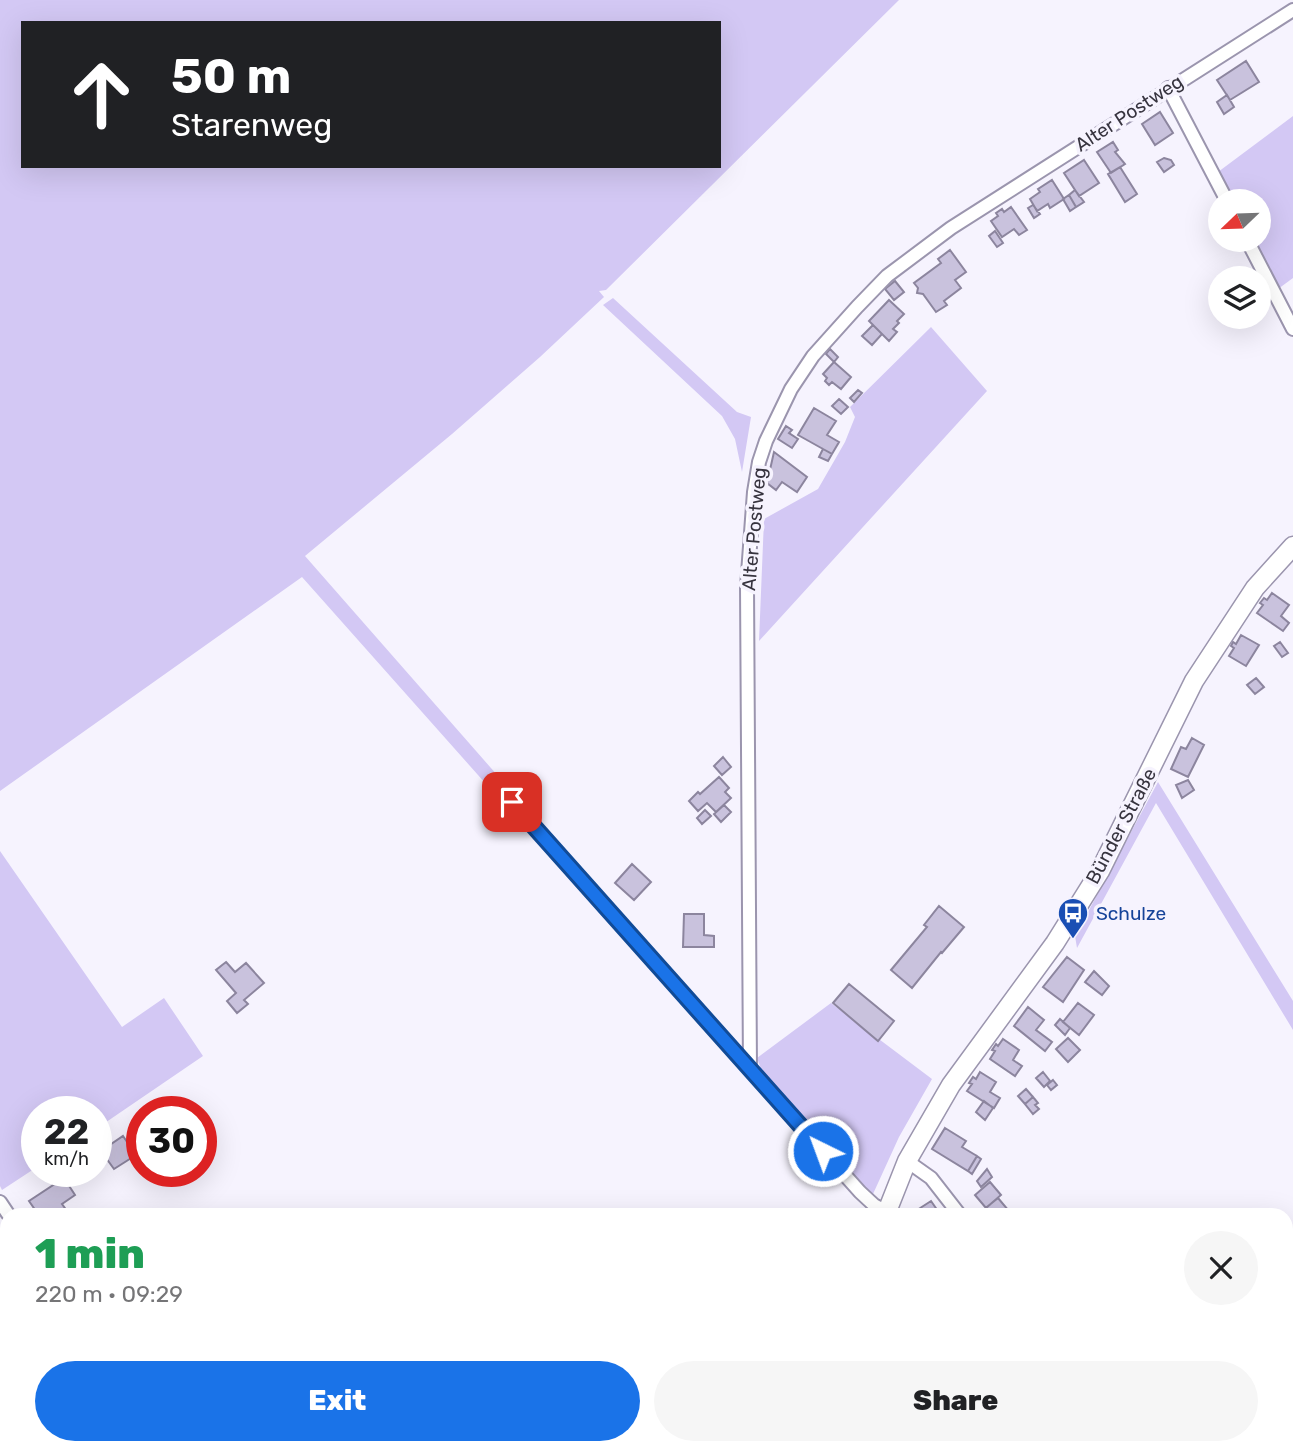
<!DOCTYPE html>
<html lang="en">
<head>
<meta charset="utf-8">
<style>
  body { margin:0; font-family:Rubik,sans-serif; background:#f6f6f6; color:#202124; height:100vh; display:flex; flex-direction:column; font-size:26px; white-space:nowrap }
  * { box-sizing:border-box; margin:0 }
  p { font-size:23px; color:#757577 }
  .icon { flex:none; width:38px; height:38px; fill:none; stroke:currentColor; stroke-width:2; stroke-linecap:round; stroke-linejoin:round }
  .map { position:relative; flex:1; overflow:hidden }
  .panel { position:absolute; left:0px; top:1208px; width:1293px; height:247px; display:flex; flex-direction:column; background:#fff; border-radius:21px 21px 0 0; box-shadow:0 7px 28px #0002 }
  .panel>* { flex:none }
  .hud { position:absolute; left:21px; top:21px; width:700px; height:147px; border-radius:0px; box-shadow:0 7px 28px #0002; background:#202124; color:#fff; overflow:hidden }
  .needle { width:46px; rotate:247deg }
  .tools { position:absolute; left:1208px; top:189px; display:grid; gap:14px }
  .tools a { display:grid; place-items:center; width:63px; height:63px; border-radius:50%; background:#fff; box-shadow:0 7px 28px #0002; font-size:35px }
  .speed { position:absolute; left:21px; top:1096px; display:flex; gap:14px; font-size:35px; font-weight:700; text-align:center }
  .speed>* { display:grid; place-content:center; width:91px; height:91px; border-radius:50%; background:#fff; box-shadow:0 7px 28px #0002; line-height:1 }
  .speed small { font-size:18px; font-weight:400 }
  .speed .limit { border:10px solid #d22; background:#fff; color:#111 }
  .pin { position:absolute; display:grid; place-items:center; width:60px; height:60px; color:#fff; margin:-30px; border-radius:14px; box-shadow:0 4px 10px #0006 }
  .me { position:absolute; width:77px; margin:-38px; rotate:318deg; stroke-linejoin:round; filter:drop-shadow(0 0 5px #0008) }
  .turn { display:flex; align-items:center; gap:24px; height:147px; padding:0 35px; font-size:32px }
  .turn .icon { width:91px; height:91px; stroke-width:2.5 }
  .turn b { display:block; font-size:49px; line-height:60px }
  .round { display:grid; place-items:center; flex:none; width:74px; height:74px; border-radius:37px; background:#f6f6f6 }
  .headline { display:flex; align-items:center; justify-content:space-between; height:119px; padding:0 35px }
  h1 { font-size:42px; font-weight:800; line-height:52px; color:#1e9e55 }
  .cta { display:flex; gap:14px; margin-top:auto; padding:14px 35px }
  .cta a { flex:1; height:80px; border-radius:42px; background:#1a73e8; color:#fff; font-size:28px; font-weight:800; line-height:80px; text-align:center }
  .cta a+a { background:#f6f6f6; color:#202124 }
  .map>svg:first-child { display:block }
  .green { fill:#d3c8f4; fill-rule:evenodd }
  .building { fill:#c9c2dd; stroke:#8c859e; stroke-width:2 }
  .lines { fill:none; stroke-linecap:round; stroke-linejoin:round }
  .minor-casing { stroke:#9b95ae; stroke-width:16 }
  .secondary-casing { stroke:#9b95ae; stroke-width:21 }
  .minor { stroke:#fff; stroke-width:12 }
  .secondary { stroke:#fff; stroke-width:18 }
  .route-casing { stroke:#114b97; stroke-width:18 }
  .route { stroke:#1a73e8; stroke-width:12 }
  .labels { text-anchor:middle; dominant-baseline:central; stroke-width:7; stroke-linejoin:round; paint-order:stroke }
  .street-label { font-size:19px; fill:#37343f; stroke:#f6f3fe }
  .transit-label { font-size:19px; fill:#164399; stroke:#f6f3fe; text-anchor:start }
</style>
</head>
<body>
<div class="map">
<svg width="1293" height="1453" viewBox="0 0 1293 1453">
  <rect width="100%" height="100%" fill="#f6f3fe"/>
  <path class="green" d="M0,0h899l-293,290 -7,1 5,6 -64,60 -88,77 -147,122 207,236 -10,10 -200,-225 -302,214zM23,23h696v143h-696z
    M1293,116v162l-15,11 -25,-49h5v-39h-25l-15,-29z
    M613,298l124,114 14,5 -9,55 -7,-33 -13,-23 -119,-111z
    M931,327l56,64 -228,250 5,-122 54,-30 27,-47 10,-25 -5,-10z
    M1158,782l135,219v29l-137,-227 -79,145 -2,-12z
    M0,851l122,176 42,-29 39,58 -107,73v-18h-59v56l-35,23 -2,-4z
    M831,1003l101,76 -33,58 -26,57 -13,-10 -95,-104 -8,-22z
    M372,1447h85l5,6h-96z"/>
  <path class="building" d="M1246,61l13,21 -29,18 -13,-20z
    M1227,95l7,12 -10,7 -7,-12z
    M1160,112l13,21 -18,12 -13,-21z
    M1113,142l5,8 -3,2 10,12 -14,9 -14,-21z
    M1164,158l7,2 3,5 -10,7 -7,-10z
    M1084,160l15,23 -20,13 -15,-23z
    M1120,167l17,27 -12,8 -17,-28z
    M1052,180l12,19 -14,9 -2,-4 -11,7 -7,-12 10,-7 -2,-3z
    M1075,190l9,12 -8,5 -7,-12z
    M1069,195l7,12 -6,4 -7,-12z
    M1033,205l7,9 -6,4 -6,-10z
    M1011,207l16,23 -8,5 -5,-6 -12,8 -11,-16 7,-5 -2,-3 6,-4 2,3z
    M995,231l8,12 -6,4 -8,-11z
    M950,250l16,22 -11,8 6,8 -17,13 3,4 -11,7 -13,-18 -6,-1 1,-5 -4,-5 27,-20 -3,-4z
    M895,281l9,11 -10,8 -9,-11z
    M889,300l15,14 -7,7 2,2 -6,6 4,3 -8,9 -20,-20z
    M873,325l9,9 -10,11 -10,-9z
    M830,349l8,8 -4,5 -8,-8z
    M834,362l17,15 -10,12 -9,-7 -3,3 -4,-4 2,-3 -4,-4z
    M858,390l4,3 -8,9 -4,-4z
    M839,399l9,8 -7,7 -9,-8z
    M814,408l22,13 -9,14 12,7 -7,12 -34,-19z
    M786,426l6,4 -3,3 9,6 -6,9 -14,-9z
    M823,449l9,5 -4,7 -9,-4z
    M774,452l33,25 -10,15 -15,-10 -6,8 -9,-7z
    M1272,593l17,12 -8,11 8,7 -6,8 -26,-18 6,-8 -3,-2 4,-5 3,2z
    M1241,635l18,10 -13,21 -17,-10 5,-8 -3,-2 2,-4 3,2z
    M1280,642l8,11 -6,4 -8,-11z
    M1256,678l8,9 -9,7 -8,-9z
    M1192,738l12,7 -16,32 -17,-8 10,-22 5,2z
    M723,757l8,10 -9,8 -8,-9z
    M719,777l10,11 -4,4 6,6 -15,14 -9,-9 -9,8 -9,-10 9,-9 2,2z
    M1188,780l6,10 -12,8 -6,-13z
    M724,805l7,7 -10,10 -7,-8z
    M705,810l6,6 -9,8 -5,-6z
    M632,864l19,18 -17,18 -19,-17z
    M939,906l25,21 -22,26 -1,-1 -29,36 -21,-18 36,-43 -3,-2z
    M684,914h20v21l10,1v11h-31z
    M1067,957l17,13 -21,32 -20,-15z
    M226,962l9,10 11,-9 18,20 -20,17 4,4 -11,9 -10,-12 9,-8 -20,-23z
    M1094,971l15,15 -7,9 -17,-13z
    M849,984l45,37 -16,20 -45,-38z
    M1078,1003l16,12 -15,20 -16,-13z
    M1028,1007l16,13 -8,10 16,12 -7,9 -31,-25z
    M1060,1019l10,9 -5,7 -10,-10z
    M1068,1038l12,12 -12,12 -12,-13z
    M1003,1039l16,11 -6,10 9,6 -7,10 -25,-17 5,-8 -3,-1 4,-6 2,2z
    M980,1072l16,10 -6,10 10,6 -6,10 -27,-17 5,-7 -3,-1 4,-6 3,2z
    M1043,1072l7,9 -6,6 -8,-9z
    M1053,1080l4,5 -6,5 -4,-5z
    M1026,1089l7,8 -8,7 -7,-8z
    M1033,1097l5,6 -3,2 4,4 -6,5 -8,-10z
    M984,1101l9,7 -8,12 -9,-8z
    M945,1128l21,13 -4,6 15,9 -9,15 -36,-22z
    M123,1136l13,19 -22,14 -13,-18z
    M977,1156l4,3 -9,15 -4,-3z
    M987,1169l5,8 -11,10 -4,-6z
    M64,1178l11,17 -13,9 5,7 -5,3h-6l-3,-3 -5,3h-10l-9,-13z
    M990,1182l11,13 -15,13 -11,-13z
    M998,1198l11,13 -4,3h-20l-3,-3z
    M931,1201l9,13h-29z
    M842,1447h5l8,6h-17z
    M1041,1447h16l-8,6h-4z"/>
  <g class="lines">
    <g class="minor-casing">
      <path id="minor" d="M1168,88l59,113
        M1247,240l46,89
        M512,802l348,390 14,13 13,7
        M750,1070l-3,-483 7,-95 5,-30 7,-21 25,-52 22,-33 44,-49 30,-31 64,-48 342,-218
        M907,1161l24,17 28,36
        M0,1202l8,12
        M149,1447l4,6
        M1131,1447l2,6"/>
    </g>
    <g class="secondary-casing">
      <path id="secondary" d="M886,1214l21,-53 44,-76 104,-142 45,-72 94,-190 61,-93 38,-42
        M803,1453l2,-6"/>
    </g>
    <use href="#minor" class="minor"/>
    <use href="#secondary" class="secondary"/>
  </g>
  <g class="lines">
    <g class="route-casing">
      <path id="route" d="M512,802l311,349"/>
    </g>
    <use href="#route" class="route"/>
  </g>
  <defs>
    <g id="bus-pin" transform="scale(1.575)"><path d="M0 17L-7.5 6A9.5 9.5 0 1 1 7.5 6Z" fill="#1a4fb4" stroke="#f6f3fe"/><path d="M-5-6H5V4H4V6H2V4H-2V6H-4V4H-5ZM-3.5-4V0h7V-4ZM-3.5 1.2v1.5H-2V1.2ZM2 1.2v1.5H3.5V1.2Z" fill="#fff"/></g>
  </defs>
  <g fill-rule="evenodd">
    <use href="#bus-pin" x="1073" y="913"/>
  </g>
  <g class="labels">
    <g class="street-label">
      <text transform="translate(1129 113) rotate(-33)">Alter Postweg</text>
      <text transform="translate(754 529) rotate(-85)">Alter Postweg</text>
      <text transform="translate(1121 826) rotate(-62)">Bünder Straße</text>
    </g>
    <g class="transit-label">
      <text x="1096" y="913">Schulze</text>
    </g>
  </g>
</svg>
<div class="tools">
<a><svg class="needle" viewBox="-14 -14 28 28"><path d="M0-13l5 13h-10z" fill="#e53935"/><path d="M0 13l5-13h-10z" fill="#757577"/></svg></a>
<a><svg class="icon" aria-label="layers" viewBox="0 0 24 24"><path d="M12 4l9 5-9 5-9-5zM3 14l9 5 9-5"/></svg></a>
</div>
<div class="speed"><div>22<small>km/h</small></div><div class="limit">30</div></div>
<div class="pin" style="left:512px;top:802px;background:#d93025"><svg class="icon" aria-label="arrive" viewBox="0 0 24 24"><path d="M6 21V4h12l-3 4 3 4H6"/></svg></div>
<svg class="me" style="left:823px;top:1151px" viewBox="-20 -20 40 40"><circle r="17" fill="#1a73e8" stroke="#fff" stroke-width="3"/><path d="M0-11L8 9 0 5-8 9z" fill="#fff"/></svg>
<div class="hud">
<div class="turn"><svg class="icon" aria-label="ahead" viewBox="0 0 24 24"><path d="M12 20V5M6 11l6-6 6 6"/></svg><div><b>50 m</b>Starenweg</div></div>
</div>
<section class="panel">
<div class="headline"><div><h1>1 min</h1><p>220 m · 09:29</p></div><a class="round"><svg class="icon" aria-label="close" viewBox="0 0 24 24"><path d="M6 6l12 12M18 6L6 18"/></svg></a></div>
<div class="cta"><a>Exit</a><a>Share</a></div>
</section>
</div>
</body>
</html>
